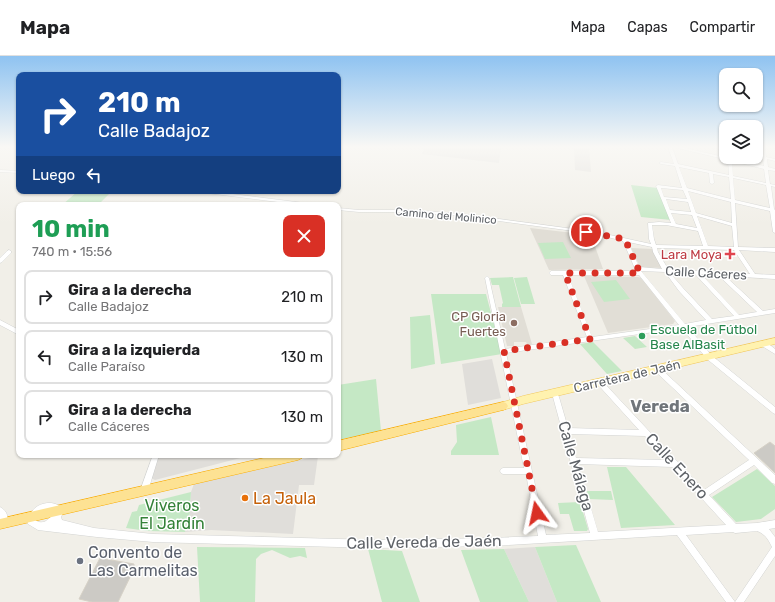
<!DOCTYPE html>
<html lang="es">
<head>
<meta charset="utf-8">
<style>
  body { margin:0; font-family:Rubik,sans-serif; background:#f6f6f6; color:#202124; height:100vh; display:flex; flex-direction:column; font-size:15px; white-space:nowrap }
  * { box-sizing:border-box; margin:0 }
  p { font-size:13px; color:#757577 }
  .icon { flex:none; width:22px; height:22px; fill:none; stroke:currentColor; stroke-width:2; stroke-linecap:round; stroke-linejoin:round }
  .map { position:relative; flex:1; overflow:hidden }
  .drawer { position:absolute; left:16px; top:146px; width:325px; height:256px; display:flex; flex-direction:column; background:#fff; border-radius:8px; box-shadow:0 1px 3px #0004 }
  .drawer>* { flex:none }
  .guide { position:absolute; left:16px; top:16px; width:325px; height:122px; border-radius:8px; box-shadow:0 1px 3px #0004; background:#1a4fa0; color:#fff; overflow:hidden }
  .tools { position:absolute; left:719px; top:12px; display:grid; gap:8px }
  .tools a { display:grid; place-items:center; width:44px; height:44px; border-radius:8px; background:#fff; box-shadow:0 1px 3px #0004; font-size:20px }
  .pin { position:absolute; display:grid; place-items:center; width:34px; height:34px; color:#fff; margin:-17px; border:2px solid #fff; border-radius:50%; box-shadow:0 1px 4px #0007 }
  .me { position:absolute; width:44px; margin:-22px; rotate:348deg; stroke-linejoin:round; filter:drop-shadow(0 0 3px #0008) }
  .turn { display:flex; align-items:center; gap:14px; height:84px; padding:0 16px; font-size:18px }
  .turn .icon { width:52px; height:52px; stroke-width:2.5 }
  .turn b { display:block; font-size:28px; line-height:34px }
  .then { display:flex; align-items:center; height:38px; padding:0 16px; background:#0003; gap:8px; font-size:15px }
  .round { display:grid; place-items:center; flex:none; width:42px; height:42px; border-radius:8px; background:#f6f6f6 }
  .summary { display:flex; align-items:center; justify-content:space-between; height:68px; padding:0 16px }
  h1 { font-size:24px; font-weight:700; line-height:30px; color:#1e9e55 }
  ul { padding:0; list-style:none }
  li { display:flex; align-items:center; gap:12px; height:54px; margin:0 8px 6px; padding:0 8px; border:2px solid #e0e0e0; border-radius:8px }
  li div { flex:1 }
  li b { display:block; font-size:15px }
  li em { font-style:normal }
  header { display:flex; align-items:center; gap:24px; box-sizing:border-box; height:56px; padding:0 20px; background:#fff; border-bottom:1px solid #e0e0e0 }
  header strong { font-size:19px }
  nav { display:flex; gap:22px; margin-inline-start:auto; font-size:14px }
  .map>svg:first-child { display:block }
  .industrial { fill:#e0deda }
  .education { fill:#e1ded6 }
  .green { fill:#c5e8c5 }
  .building { fill:#cccac5; stroke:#d6d1c6 }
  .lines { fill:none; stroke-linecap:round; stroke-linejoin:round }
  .minor-casing { stroke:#b5b8bc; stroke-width:0.5 }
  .major-casing { stroke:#f2c960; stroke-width:1 }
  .highway-casing { stroke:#f9ab00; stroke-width:1 }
  .minor { fill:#fff; fill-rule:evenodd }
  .major { fill:#fff2af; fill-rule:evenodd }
  .highway { fill:#fde293; fill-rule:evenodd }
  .route { stroke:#d93025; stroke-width:7; stroke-dasharray:0 12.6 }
  .health-dot { fill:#e0444e; stroke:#fff; stroke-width:1.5 }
  .education-dot { fill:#8d6e63; stroke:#fff; stroke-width:1.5 }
  .leisure-dot { fill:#2e9e5b; stroke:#fff; stroke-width:1.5 }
  .food-dot { fill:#e8710a; stroke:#fff; stroke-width:1.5 }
  .worship-dot { fill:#6b7280; stroke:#fff; stroke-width:1.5 }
  .labels { text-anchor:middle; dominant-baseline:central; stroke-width:3; stroke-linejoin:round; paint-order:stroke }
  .far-street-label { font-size:11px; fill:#5f6368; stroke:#fff }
  .health-label { font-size:13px; fill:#be3a42; stroke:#fff; text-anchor:end }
  .street-label { font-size:13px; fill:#5f6368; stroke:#fff }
  .education-label { font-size:13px; fill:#785e54; stroke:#fff; text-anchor:end }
  .leisure-label { font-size:13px; fill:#27864d; stroke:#fff; text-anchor:start }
  .near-street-label { font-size:16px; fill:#5f6368; stroke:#fff }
  .near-food-label { font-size:16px; fill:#c56008; stroke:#fff; text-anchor:start }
  .near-park-label { font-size:16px; fill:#348238; stroke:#fff }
  .near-worship-label { font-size:16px; fill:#5b616d; stroke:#fff; text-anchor:start }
  .district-label { font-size:17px; font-weight:bold; fill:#70757a; stroke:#fff }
</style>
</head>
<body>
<header>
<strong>Mapa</strong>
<nav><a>Mapa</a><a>Capas</a><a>Compartir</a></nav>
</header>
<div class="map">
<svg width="775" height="546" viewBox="0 0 775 546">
  <rect width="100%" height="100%" fill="#f1efe8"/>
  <path class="industrial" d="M425,91h76l-2,16 -77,-9z
    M574,91h15l2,25 -16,-2z
    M492,303l9,39 -33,7 -6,-41z
    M158,399h94l-97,25 -4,-2z
    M318,400l-4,29h-15l-6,49 -82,-4 -26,2 5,-20 1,-20 3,-8z
    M535,491l22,55h-28l-25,-53z"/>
  <path class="education" d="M530,172l61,7 12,34 -54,1z
    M631,192l22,1 9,19 -22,-1z
    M584,220l54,1 3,1 34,43 -2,3 -65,9z
    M498,251h23l11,37 -4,2 -2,-4h-12v4h-7z"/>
  <path class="green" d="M631,129l27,3 13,32 -30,-3z
    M78,135h34l-14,14h-36z
    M563,186l8,16 -26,1 -7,-16z
    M513,221l8,30h-19v-3l1,-1 -4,-18h-7l-2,-7z
    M527,221l8,27h-14l-7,-26z
    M616,224l14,19 -26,3 -13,-20z
    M431,238h55l16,60 -61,10z
    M430,259l5,49 -24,5 -1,-52z
    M635,280l12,11 -12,2 -12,-11z
    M593,286l29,29 -15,3 -27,-30z
    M376,323l5,52 -43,9v-55z
    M491,361l8,38h-48v-4l6,-9 -1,-17z
    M607,411h19l49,58 -54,3z
    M757,413l18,17v23l-14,10 -25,3 -24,-25z
    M587,435h24l2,9 -24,-1z
    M191,436l-1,20 -5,20 -38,-1 -21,-3 6,-16 5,-1 2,-6z
    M580,446l8,27 -1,2h-13l-5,-17h-9l-2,-11z
    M576,489l25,57h-44l-22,-55z
    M197,491l108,1 2,10 -7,-2 -10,2 -18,-8 -11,4 -5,5 -1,43h-55z
    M368,493l34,2 18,51h-38z
    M504,493l25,53h-49l-19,-52z"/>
  <path class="building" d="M770,386l5,4v27l-21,-20z
    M100,502l34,6v5l-16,33h-26l-13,-3z"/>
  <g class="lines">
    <g class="minor-casing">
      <path id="minor" d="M668,91h4l6,17 51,11 -1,-15 -55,-13h8l47,11v-1h4v2l32,7 -1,-7 -7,-2v-2l6,1 -1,-9h4l1,10 9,2v2l-8,-2 1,8 7,2v2l-7,-1 2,14 5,1v2l-4,-1 3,23 1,1v23l-2,-1 -3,-21 -35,-8 3,44 37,1v4l-36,-2 16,24 20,1v4l-50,-3 38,35 12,-2v4l-87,14 23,28 64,52v7l-2,-1 -66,-54 -25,-31 -176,25 40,182 44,-2 -37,-136 1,-2 2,-1 2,1 1,2 9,31 71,2 -38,-42 -1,-2 1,-2 2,-1 2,1 99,106 45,-30 -94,-89 -1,-2 1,-2h4l116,108v9l-3,-1 -18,-18 -45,30 27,29 21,-1 18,-3v8l-6,1 6,8v19l-31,46h-18l-49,-67 -185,11 -116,2 -223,-6 -56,-5 -59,-7 -10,-6 -1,-3c2,-4 3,-8 6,-11 8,-9 25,-10 31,1l-3,6 1,3 32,8 59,6 223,6 116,-2 46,-2 -12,-62h-23l-2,-1 -1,-2 1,-2 2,-1h21l-39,-190 2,-2 2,2 16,71 82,-12 -24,-62h-12l-2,-2 2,-2h85l-13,-30 -27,-7 -134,-18 -52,-4h-51l-21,-2v-2l21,2h51l52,4 134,18 55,12 -2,-5 -1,-16 11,-1 12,1 -15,-37 2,-1 24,3 -7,-22 -14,-2 -2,-1 2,-1 13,2zM732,105l32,8 2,14 -33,-7zM679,111l30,6 1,10 2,1 2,-1 -1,-9 16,3 2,22 -44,-11zM733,122l33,7 4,23 -35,-8zM661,132l22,2 4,9 -23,-2zM688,135l43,11 1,21 -36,-10zM666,143l22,3 3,10 -21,-2zM671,157l21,2 5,13 -21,-4zM697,160l35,10 2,21 -26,-1zM652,169h14l32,6 5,15 -47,-1 -2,-6zM628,186l24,5 1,5 9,17 -23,-2zM657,192l77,2 16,24 -82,-5 -10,-17zM641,215l24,1 14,19 27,29 -21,4zM670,217l25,1 39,42 -22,3 -29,-31zM701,218l17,1 39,37 -18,3zM568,219h71l40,50 -87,12zM570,378l75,2 22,24 -91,-2zM578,408l95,3 53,58 -128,7zM47,454h5l3,2c-6,7 -11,14 -20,8 3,-6 7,-9 12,-10zM757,475c8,3 11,8 15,16l-37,55 -49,-67 47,-3 2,1z
        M713,91h7l6,2v2z
        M0,114l19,1v2l-19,-1z
        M197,135h12l103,13 2,1h-12l-103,-13z
        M9,194l2,1v2l-9,9 -2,1v-5l7,-7z
        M0,264l19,10v5l-19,-10z
        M762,286h4l9,7v5l-13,-8 -1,-2z
        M153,399h6l-11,36 -1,3 -3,1 -3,-1 -1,-3z
        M0,451c8,4 9,11 6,20l-3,1 -3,-2z"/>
    </g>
    <g class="major-casing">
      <path id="major" d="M775,282v6l-252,60 -20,6 -3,-1 -1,-3 1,-3 23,-7z"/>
    </g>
    <g class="highway-casing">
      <path id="highway" d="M503,346l3,1 2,3 -2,3 -3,1 -165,41v-10z
        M277,399h26l-1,3 -4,2 -298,69v-10z"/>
    </g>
    <use href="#minor" class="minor"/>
    <use href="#major" class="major"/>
    <use href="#highway" class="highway"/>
  </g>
  <linearGradient id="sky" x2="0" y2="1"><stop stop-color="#8fc3f1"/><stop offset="0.54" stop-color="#f9f8f5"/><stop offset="1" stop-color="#f9f8f5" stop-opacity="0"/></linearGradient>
  <rect width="775" height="168" fill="url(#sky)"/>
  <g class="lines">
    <path class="route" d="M537,457l-33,-162 86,-12 -25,-66h75l-15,-34 -39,-7"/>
  </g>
  <path class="health-dot" d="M728 192h4v4h4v4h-4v4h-4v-4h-4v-4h4z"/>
  <circle class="education-dot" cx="514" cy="267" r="4"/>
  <circle class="leisure-dot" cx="642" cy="280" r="4"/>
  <circle class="food-dot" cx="245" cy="442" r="4"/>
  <circle class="worship-dot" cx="80" cy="505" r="4"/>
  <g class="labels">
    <g class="far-street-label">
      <text transform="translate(446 160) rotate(5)">Camino del Molinico</text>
    </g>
    <g class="health-label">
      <text x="722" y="198">Lara Moya</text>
    </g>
    <g class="street-label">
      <text transform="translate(706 217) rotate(3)">Calle Cáceres</text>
      <text transform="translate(627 320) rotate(-13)">Carretera de Jaén</text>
    </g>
    <g class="education-label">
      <text x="506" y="260">CP Gloria<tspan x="506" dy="15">Fuertes</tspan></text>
    </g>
    <g class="leisure-label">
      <text x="650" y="273">Escuela de Fútbol<tspan x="650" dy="15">Base AlBasit</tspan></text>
    </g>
    <g class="near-street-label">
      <text transform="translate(576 410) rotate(74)">Calle Málaga</text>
      <text transform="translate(677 410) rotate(47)">Calle Enero</text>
      <text transform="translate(424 486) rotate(-1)">Calle Vereda de Jaén</text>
    </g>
    <g class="near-food-label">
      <text x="253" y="442">La Jaula</text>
    </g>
    <g class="near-park-label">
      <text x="172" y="449">Viveros<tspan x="172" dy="18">El Jardín</tspan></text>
    </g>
    <g class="near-worship-label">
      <text x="88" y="496">Convento de<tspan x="88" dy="18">Las Carmelitas</tspan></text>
    </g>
    <g class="district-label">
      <text x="660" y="350">Vereda</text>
    </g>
  </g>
</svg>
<div class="tools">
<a><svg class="icon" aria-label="search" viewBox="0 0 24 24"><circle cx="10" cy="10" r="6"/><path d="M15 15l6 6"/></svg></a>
<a><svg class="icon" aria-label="layers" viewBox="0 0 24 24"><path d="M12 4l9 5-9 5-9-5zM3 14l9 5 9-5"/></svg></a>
</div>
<div class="pin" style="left:586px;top:176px;background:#d93025"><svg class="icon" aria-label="arrive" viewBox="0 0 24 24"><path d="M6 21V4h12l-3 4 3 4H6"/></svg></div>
<svg class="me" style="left:537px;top:457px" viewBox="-20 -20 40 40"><path d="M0-17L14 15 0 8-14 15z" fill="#d93025" stroke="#fff" stroke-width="4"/></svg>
<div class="guide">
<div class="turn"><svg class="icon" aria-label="right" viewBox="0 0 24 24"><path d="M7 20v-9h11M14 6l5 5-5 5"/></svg><div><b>210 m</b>Calle Badajoz</div></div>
<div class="then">Luego<svg class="icon" aria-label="left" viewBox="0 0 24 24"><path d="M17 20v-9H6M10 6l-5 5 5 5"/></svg></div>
</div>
<section class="drawer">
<div class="summary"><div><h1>10 min</h1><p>740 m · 15:56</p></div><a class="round" style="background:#d93025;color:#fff"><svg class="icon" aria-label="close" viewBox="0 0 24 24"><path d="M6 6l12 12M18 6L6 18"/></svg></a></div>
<ul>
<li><svg class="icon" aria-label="right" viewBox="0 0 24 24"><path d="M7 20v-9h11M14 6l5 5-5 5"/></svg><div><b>Gira a la derecha</b><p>Calle Badajoz</p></div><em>210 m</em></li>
<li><svg class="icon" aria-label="left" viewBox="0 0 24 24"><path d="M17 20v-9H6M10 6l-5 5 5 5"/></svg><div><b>Gira a la izquierda</b><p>Calle Paraíso</p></div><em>130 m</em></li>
<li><svg class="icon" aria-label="right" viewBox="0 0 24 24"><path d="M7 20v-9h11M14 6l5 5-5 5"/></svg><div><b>Gira a la derecha</b><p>Calle Cáceres</p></div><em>130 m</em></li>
</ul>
</section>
</div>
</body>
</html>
